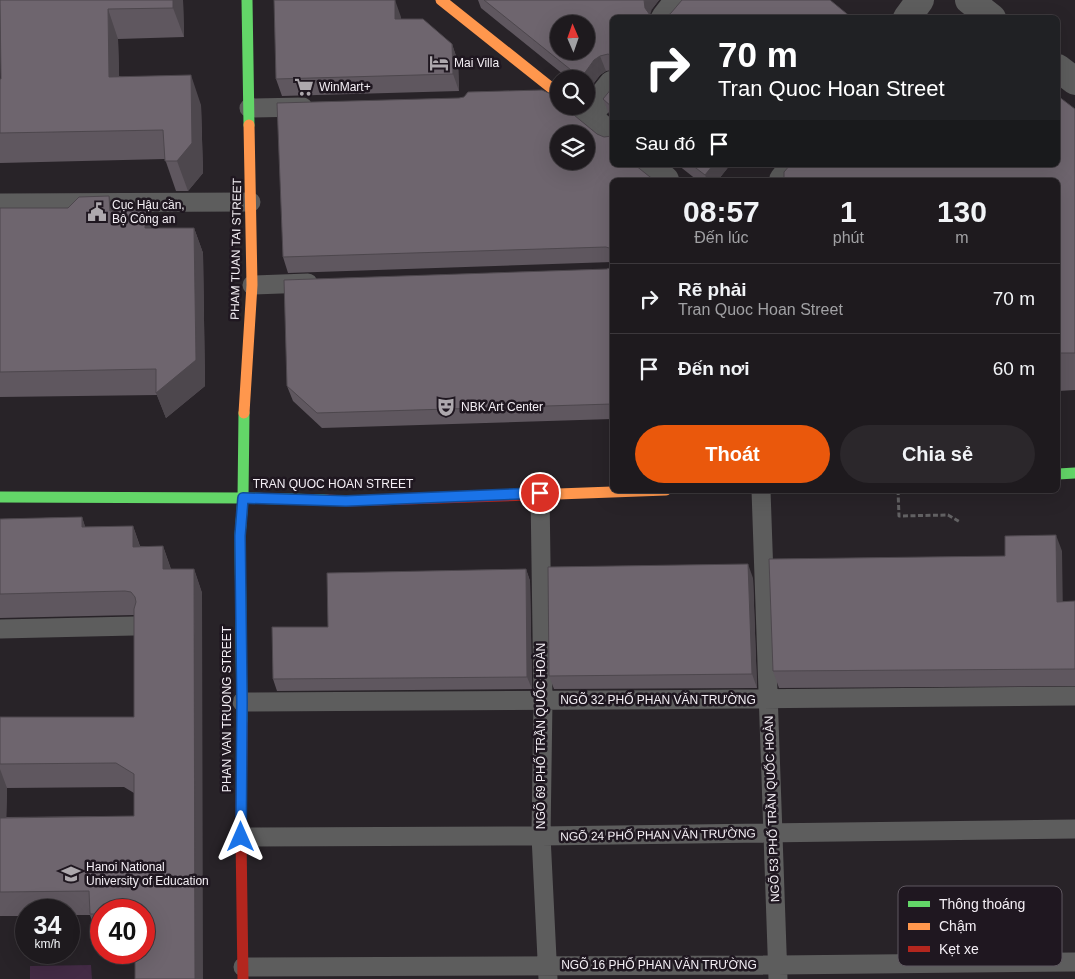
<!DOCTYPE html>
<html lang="vi">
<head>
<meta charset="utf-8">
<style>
  body { margin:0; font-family:Helvetica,sans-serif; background:#2b272b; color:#f1f3f6; height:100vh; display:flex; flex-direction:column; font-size:19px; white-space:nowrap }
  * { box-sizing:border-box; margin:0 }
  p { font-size:16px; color:#a1a1a4 }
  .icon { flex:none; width:28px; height:28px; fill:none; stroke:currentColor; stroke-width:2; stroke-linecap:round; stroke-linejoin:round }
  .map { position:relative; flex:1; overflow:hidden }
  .side { position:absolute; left:610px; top:178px; width:450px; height:315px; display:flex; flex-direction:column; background:#1e1a1e; border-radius:8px; box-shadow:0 5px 20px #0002,0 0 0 1px #3c383c }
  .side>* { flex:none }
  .banner { position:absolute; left:610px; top:15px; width:450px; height:152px; border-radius:8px; box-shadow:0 5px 20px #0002,0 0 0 1px #3c383c; background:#202124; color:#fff; overflow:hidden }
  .needle { width:32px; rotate:358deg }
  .controls { position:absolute; left:550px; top:15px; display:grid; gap:10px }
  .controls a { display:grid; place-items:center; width:45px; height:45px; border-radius:50%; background:#1e1a1e; box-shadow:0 5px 20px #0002,0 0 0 1px #3c383c; font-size:25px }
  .speed { position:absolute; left:15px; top:899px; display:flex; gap:10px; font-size:25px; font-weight:700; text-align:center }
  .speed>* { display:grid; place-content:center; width:65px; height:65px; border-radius:50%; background:#1e1a1e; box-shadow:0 5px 20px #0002,0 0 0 1px #3c383c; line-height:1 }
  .speed small { font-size:12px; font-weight:400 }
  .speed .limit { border:8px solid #d22; background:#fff; color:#111 }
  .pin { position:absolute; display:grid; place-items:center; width:42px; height:42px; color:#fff; margin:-21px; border:2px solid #fff; border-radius:50%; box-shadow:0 1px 5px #0007 }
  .me { position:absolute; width:55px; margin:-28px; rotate:0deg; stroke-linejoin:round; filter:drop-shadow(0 0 4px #0008) }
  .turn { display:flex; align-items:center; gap:18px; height:105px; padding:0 25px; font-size:22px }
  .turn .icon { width:65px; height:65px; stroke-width:2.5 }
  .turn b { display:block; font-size:35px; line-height:42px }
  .then { display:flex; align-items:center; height:48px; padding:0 25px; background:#0003; gap:10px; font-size:19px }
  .eta { display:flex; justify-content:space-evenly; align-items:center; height:85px; text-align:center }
  .eta b { font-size:30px; font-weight:700; line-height:35px }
  .cta { display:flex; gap:10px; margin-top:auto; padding:10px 25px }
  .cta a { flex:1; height:58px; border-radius:30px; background:#ea580c; color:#fff; font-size:20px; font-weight:700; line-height:58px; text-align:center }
  .cta a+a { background:#2b272b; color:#f1f3f6 }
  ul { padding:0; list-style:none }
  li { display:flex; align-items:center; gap:15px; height:70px; padding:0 25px; border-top:1px solid #3c383c }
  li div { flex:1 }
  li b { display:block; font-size:19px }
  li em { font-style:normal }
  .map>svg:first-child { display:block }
  .garden { fill:#432b45 }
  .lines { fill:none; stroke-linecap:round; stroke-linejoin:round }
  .path { stroke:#626163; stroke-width:3; stroke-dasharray:5 2.5; stroke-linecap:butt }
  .lane { stroke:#5d5d5d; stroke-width:19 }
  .street { stroke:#5d5d5d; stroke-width:28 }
  .fast { stroke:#63d668; stroke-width:11 }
  .slow { stroke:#ff974d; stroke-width:11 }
  .jam { stroke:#b3261e; stroke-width:11 }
  .wall { fill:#5f575f; fill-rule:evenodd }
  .shaded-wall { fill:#4d474d }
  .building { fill:#6e656e; stroke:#4d474d; fill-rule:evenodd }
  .route-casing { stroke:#114b97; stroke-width:12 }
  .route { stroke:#1a73e8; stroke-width:9 }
  .labels { text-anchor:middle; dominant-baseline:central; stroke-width:5; stroke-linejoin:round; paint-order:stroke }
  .poi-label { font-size:12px; fill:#f4eff5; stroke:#1f1720; text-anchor:start }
  .street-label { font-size:12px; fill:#f4eff5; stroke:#1f1720 }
  .key { fill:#1f1720; stroke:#5f5860; stroke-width:1 }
  .key-label { font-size:14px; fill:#f4eff5 }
</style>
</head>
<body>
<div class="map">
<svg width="1075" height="979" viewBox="0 0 1075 979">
  <rect width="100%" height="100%" fill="#282328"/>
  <path class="garden" d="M91,965l1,14h-62v-13z"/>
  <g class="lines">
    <path class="path" d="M898,490l1,26 49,-1 12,7"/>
    <path class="lane" d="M249,108l54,-1
      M0,203l251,-1
      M252,285l56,-2
      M761,490l17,489
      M540,493l3,207 -2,136 7,143
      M0,629l134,-3
      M242,702c278,-2 555,-2 833,-6
      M241,837l300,-1 534,-7
      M243,967l534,-2 298,-3"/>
    <path class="street" d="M969,0l23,18
      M665,18l14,-18
      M907,18l13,-18
      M1058,68l17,13
      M574,106l38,31
      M587,117l25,-32
      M647,165l18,15
      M783,180l12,-15"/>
    <path class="fast" d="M247,0l2,125
      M1058,474l17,-1
      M0,497l243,1 84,2
      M242,721l-2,-185 3,-38 1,-85"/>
    <path class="slow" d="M441,0l118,94
      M244,413l8,-128 -3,-160
      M531,495l135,-5"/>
    <path class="jam" d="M327,500l19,1 185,-6
      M242,721l-1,116 2,142"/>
  </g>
  <path class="wall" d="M0,0h183l1,37 -66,2 1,37 82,29 2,68 -15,18h-12l-11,-32 -165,4v-84h1z
    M478,0h181l-7,9 -40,9v52l-6,1 -6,4 -14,18v-14h-17l-88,-71z
    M401,17v2l51,25 6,18 1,29 -177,5 -6,-17z
    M612,88v29l-3,-3 -6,-15z
    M554,94l1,4 4,5 38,31 7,3h8v125l-324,11 -5,-16 176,-159z
    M1075,109v281l-17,1v-97h1z
    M678,165h52l-12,15h-21z
    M109,196l5,15 37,17h43l9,25 2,133 -39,32 -9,-23 -157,2v-189h68z
    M612,267v152l-290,9 -29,-27 -6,-15z
    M82,517l3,10 48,-1 7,20h23l8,23h23l8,24 -58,317h-43v28h-3l-8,-23h-21v-5h-43v6h-26v-199h134v-102l-134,3v-99zM124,787l10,6v23l-128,1 1,-29z
    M1062,551v51l13,-1v85l-296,2 -6,-17 232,-115z
    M526,569l4,12 2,108 -255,2 -4,-12 55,-52z
    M753,578l4,110 -203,1 -5,-13z"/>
  <path class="shaded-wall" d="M173,0h10l1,37 -11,-29z
    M395,0l6,17 1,19 -7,-17z
    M644,0h15l-7,9 -2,6 -5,-7z
    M108,9l10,30 2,67 -11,-29z
    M452,44l6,18 1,29 -6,-17z
    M600,56l6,15 -6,4 -14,18v-14h-5v-1l13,-18z
    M191,75l10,30 2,68 -15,18 -11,-30z
    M713,165h17l-12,15h-11l-2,-5z
    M109,196l9,26 -8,-11z
    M145,210l9,26 -9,-8z
    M194,228l9,25 2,133 -39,32 -10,-25z
    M82,517l8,24 -8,-14z
    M133,526l8,24 -8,-3z
    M1056,535l6,16 1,67 -6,-16z
    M163,546l8,24 -8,-1z
    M748,564l5,14 4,110 -5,-14z
    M194,569l8,24 1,386h-8z
    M526,569l4,12 2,108 -5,-12z
    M0,769l7,19 -1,54 -6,-16z"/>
  <path class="building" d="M0,0h173v8l-65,1 1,68 82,-2 1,68 -15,18h-12l-2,-31 -163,3v-54h1z
    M274,0h121v19h28l29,25 1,30 -177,5z
    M484,0h160l1,8 5,7 5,3h-43v38l-4,-2 -8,2 -6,4 -13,18zM559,24h27v27h-27z
    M682,0h148l22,18h-187l6,-5z
    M612,88v19l-9,-8z
    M542,90l9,4h3v3l5,6v3h4l34,28 7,3 8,-1v29h23l15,12 6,3h-44v69l-6,-2 -323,10 -6,-154 182,-5 5,-1 4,-5zM559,134h27v27h-27z
    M1058,96l17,13v244h-17v-59h1l-1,-25v-89h-274v-8l6,-7h268z
    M692,165h21l-8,10z
    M109,196l1,15 35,-1v18h49l2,132 -40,33v-24l-156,3v-164h68l11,-11z
    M612,267v137l-295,9 -30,-27 -3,-106 323,-11z
    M82,517v10l51,-1v21l30,-1v23h31l1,410h-60v-27h9v-42h-43v4h-11l-1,-23 -89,1v-74l134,-2v-42l-18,-11 -116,1v-47h134v-108l2,-7 -1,-5 -4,-5 -6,-1 -125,3v-75z
    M1056,535l1,67 18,-1v68l-302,2 -4,-112 236,-3v-20z
    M748,564l4,110 -203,2 -1,-109z
    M526,569l1,108 -254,2 -1,-52h56l-1,-54z"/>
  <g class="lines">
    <g class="route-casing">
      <path id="route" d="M241,837l1,-135 -2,-166 3,-38 103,3 194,-8"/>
    </g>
    <use href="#route" class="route"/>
  </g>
  <defs>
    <g id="hotel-bare" transform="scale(1.5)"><path d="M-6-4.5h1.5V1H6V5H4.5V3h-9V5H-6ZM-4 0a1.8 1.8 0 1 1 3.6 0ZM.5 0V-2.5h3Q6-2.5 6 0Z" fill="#ada8ad" stroke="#1f1720" stroke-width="2.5" paint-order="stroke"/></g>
    <g id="supermarket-bare" transform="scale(1.5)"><path d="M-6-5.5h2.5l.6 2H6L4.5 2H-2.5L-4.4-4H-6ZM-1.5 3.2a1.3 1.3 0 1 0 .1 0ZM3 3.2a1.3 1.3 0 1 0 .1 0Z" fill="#ada8ad" stroke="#1f1720" stroke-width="2.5" paint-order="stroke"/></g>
    <g id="civic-bare" transform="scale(1.5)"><path d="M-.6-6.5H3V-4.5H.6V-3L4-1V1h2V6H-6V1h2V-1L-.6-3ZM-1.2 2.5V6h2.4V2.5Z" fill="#ada8ad" stroke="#1f1720" stroke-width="2.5" paint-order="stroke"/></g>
    <g id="theatre-bare" transform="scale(1.5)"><path d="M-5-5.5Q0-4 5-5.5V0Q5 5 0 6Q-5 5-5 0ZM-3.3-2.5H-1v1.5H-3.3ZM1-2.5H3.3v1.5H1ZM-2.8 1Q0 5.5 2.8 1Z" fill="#ada8ad" stroke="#1f1720" stroke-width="2.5" paint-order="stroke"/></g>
    <g id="university-bare" transform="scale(1.5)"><path d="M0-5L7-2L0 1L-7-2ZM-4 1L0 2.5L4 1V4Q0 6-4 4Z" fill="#ada8ad" stroke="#1f1720" stroke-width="2.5" paint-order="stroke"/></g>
  </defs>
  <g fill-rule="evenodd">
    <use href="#hotel-bare" x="439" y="63"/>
    <use href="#supermarket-bare" x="304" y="87"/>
    <use href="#civic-bare" x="97" y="212"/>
    <use href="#theatre-bare" x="446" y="407"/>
    <use href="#university-bare" x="71" y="874"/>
  </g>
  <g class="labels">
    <g class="poi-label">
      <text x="454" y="63">Mai Villa</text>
      <text x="319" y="87">WinMart+</text>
      <text x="112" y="205">Cục Hậu cần,<tspan x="112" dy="14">Bộ Công an</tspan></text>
      <text x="461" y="407">NBK Art Center</text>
      <text x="86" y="867">Hanoi National<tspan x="86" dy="14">University of Education</tspan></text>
    </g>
    <g class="street-label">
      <text transform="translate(236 249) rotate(-89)">PHAM TUAN TAI STREET</text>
      <text x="333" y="484">TRAN QUOC HOAN STREET</text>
      <text x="658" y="700">NGÕ 32 PHỐ PHAN VĂN TRƯỜNG</text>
      <text transform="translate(227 709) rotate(-90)">PHAN VAN TRUONG STREET</text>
      <text transform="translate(541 736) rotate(-90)">NGÕ 69 PHỐ TRẦN QUỐC HOÀN</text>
      <text transform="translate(772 809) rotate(-92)">NGÕ 53 PHỐ TRẦN QUỐC HOÀN</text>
      <text transform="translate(658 835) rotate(-1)">NGÕ 24 PHỐ PHAN VĂN TRƯỜNG</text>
      <text x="659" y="965">NGÕ 16 PHỐ PHAN VĂN TRƯỜNG</text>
    </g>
  </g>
  <rect x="898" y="886" width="164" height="80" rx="8" class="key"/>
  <rect x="908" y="901" width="22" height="6" fill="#63d668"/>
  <rect x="908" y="923" width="22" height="7" fill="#ff974d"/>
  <rect x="908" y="946" width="22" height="6" fill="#b3261e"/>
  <g class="key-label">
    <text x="939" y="909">Thông thoáng</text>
    <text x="939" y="931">Chậm</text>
    <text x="939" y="954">Kẹt xe</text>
  </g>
</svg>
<div class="controls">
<a><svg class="needle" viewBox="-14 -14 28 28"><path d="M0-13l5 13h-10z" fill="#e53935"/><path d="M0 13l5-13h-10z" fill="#a1a1a4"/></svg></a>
<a><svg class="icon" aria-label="search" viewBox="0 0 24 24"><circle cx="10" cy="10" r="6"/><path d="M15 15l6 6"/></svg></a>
<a><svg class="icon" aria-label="layers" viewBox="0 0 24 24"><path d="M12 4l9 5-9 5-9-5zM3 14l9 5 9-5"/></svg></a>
</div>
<div class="speed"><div>34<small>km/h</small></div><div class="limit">40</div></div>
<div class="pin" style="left:540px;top:493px;background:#d93025"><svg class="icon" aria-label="arrive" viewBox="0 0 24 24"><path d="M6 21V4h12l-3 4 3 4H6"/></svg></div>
<svg class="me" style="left:241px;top:837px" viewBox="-20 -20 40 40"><path d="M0-17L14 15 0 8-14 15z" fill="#1a73e8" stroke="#fff" stroke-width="4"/></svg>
<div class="banner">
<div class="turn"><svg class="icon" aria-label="right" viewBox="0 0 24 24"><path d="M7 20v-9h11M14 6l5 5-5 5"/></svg><div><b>70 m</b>Tran Quoc Hoan Street</div></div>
<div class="then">Sau đó<svg class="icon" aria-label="arrive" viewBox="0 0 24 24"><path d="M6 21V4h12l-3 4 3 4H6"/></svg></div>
</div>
<section class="side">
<div class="eta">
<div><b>08:57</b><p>Đến lúc</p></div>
<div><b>1</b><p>phút</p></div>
<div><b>130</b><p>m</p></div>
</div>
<ul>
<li><svg class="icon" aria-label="right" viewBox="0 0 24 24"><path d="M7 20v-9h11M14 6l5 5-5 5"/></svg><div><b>Rẽ phải</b><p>Tran Quoc Hoan Street</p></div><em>70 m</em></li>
<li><svg class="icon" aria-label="arrive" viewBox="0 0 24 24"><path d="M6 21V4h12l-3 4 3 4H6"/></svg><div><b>Đến nơi</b></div><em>60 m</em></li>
</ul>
<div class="cta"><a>Thoát</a><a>Chia sẻ</a></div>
</section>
</div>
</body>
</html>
